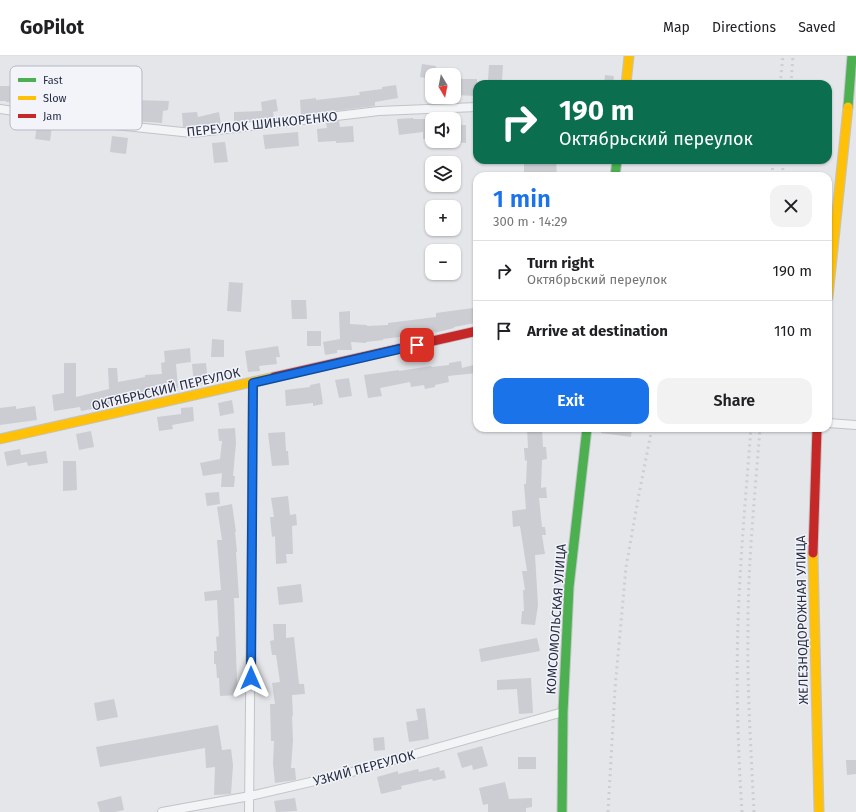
<!DOCTYPE html>
<html lang="en">
<head>
<meta charset="utf-8">
<style>
  body { margin:0; font-family:"Fira Sans",sans-serif; background:#f2f2f2; color:#202124; height:100vh; display:flex; flex-direction:column; font-size:15px; white-space:nowrap }
  * { box-sizing:border-box; margin:0 }
  p { font-size:13px; color:#757577 }
  .icon { flex:none; width:22px; height:22px; fill:none; stroke:currentColor; stroke-width:2; stroke-linecap:round; stroke-linejoin:round }
  .map { position:relative; flex:1; overflow:hidden }
  .sheet { position:absolute; left:473px; top:116px; width:359px; height:260px; display:flex; flex-direction:column; background:#fff; border-radius:12px; box-shadow:0 1px 3px #0004 }
  .sheet>* { flex:none }
  .banner { position:absolute; left:473px; top:24px; width:359px; height:84px; border-radius:12px; box-shadow:0 1px 3px #0004; background:#0b6e4f; color:#fff; overflow:hidden }
  .needle { width:26px; rotate:170deg }
  .controls { position:absolute; left:425px; top:12px; display:grid; gap:8px }
  .controls a { display:grid; place-items:center; width:36px; height:36px; border-radius:8px; background:#fff; box-shadow:0 1px 3px #0004; font-size:20px }
  .pin { position:absolute; display:grid; place-items:center; width:34px; height:34px; color:#fff; margin:-17px; border-radius:8px; box-shadow:0 2px 6px #0006 }
  .me { position:absolute; width:44px; margin:-22px; rotate:0deg; stroke-linejoin:round; filter:drop-shadow(0 0 3px #0008) }
  .turn { display:flex; align-items:center; gap:14px; height:84px; padding:0 20px; font-size:18px }
  .turn .icon { width:52px; height:52px; stroke-width:2.5 }
  .turn b { display:block; font-size:28px; line-height:34px }
  .round { display:grid; place-items:center; flex:none; width:42px; height:42px; border-radius:12px; background:#f2f2f2 }
  .head { display:flex; align-items:center; justify-content:space-between; height:68px; padding:0 20px }
  h1 { font-size:24px; font-weight:600; line-height:30px; color:#1a73e8 }
  .action { display:flex; gap:8px; margin-top:auto; padding:8px 20px }
  .action a { flex:1; height:46px; border-radius:12px; background:#1a73e8; color:#fff; font-size:16px; font-weight:600; line-height:46px; text-align:center }
  .action a+a { background:#f2f2f2; color:#202124 }
  ul { padding:0; list-style:none }
  li { display:flex; align-items:center; gap:12px; height:60px; padding:0 20px; border-top:1px solid #e0e0e0 }
  li div { flex:1 }
  li b { display:block; font-size:15px }
  li em { font-style:normal }
  header { display:flex; align-items:center; gap:24px; box-sizing:border-box; height:56px; padding:0 20px; background:#fff; border-bottom:1px solid #e0e0e0 }
  header strong { font-size:19px }
  nav { display:flex; gap:22px; margin-inline-start:auto; font-size:14px }
  .map>svg:first-child { display:block }
  .building { fill:#cbcdd2 }
  .lines { fill:none; stroke-linecap:round; stroke-linejoin:round }
  .street-casing { stroke:#c1c3c8; stroke-width:10 }
  .fast-casing { stroke:#c1c3c8; stroke-width:11 }
  .slow-casing { stroke:#c1c3c8; stroke-width:11 }
  .jam-casing { stroke:#c1c3c8; stroke-width:11 }
  .street { stroke:#f3f4f6; stroke-width:8 }
  .fast { stroke:#4caf50; stroke-width:9 }
  .slow { stroke:#ffc107; stroke-width:9 }
  .jam { stroke:#c62828; stroke-width:9 }
  .rail { stroke:#cdced1; stroke-width:3; stroke-dasharray:2 4; stroke-linecap:butt }
  .route-casing { stroke:#114b97; stroke-width:10 }
  .route { stroke:#1a73e8; stroke-width:7 }
  .labels { text-anchor:middle; dominant-baseline:central; stroke-width:3; stroke-linejoin:round; paint-order:stroke }
  .street-label { font-size:13px; fill:#282f45; stroke:#f2f4f9 }
  .key { fill:#f2f4f9; stroke:#b5b9c3; stroke-width:1 }
  .key-label { font-size:11px; fill:#282f45 }
</style>
</head>
<body>
<header>
<strong>GoPilot</strong>
<nav><a>Map</a><a>Directions</a><a>Saved</a></nav>
</header>
<div class="map">
<svg width="856" height="756" viewBox="0 0 856 756">
  <rect width="100%" height="100%" fill="#e4e6ea"/>
  <path class="building" d="M422,8l14,2 -2,9h-2v4l-12,-2z
    M489,9h14l-1,16 -14,-1z
    M605,19l9,1 -1,8h-9z
    M454,23h23v17l-23,-1z
    M396,29l2,13 -23,4v4l-74,9 -1,-15 16,-2v2l44,-5 -1,-3 23,-3v-2z
    M0,30h35l2,18 -10,1v-3h-21v-1h-6z
    M276,43l2,12 -5,1 1,6 -40,4v-10l28,-1 -1,-9z
    M134,44l35,1 -1,9 -5,1 -1,12 -29,-2z
    M197,56l1,5 21,-5 2,12 -29,3h-9l-1,-14z
    M413,62v1h19v20h-9v-7l-24,3 -2,-16z
    M339,65l1,6 13,-1 1,16 -18,1v-2l-18,1 -1,-13 10,-1 -1,-5z
    M37,69l15,2 -2,14 -15,-2z
    M454,69h12v18l-12,-1z
    M298,76l1,14 -34,3 -2,-14z
    M112,80l16,2 -2,16 -16,-2z
    M225,86l3,20 -14,1 -2,-20z
    M556,104l1,16h-33v-15z
    M229,226l14,1 -2,29 -14,-1z
    M291,244h15l1,19h-15z
    M473,252l2,15 -21,4v1l-16,4 -55,7v1l-17,2v1l-15,-1 1,8h-15v3l-12,2 -2,-13 17,-3 -1,-27 11,-1v13l17,1v1l21,-1v-2l48,-6v-4z
    M307,275h14v15h-14z
    M212,283l12,1v17h-13z
    M278,290l2,11h-4l1,7 -18,2 1,5 -12,1 -3,-21z
    M190,292l1,14 -15,2 2,24 -18,2v2h-27l1,6 -22,3 1,4 -32,6 -1,-4 -26,4 -2,-16 12,-2v-30h12v34l33,-8 -1,-21h9l1,14 27,-5v-2l17,-1 -1,-11 4,-1 -1,-11z
    M461,305l1,7 15,-4v9l-29,3 1,6 -14,3v2l-10,2 -1,-4 -13,2 -1,-5 -30,6 2,8 -14,2 -4,-23 35,-5v1l32,-5 1,1 17,-2v-2z
    M206,307l2,20 -14,2 -2,-21z
    M349,322l3,18 -13,2 -4,-18z
    M320,327l3,21 -10,2v-3l-27,3 -1,-16 25,-3v-2z
    M232,344l2,13 -14,3 -2,-13z
    M16,350v3l19,-3 2,14 -37,5v-17z
    M193,351l1,14 -22,4 1,4 -14,2 -2,-14 24,-3v-6z
    M235,372l1,15 -3,33h2l-1,11h-13l1,-14 -19,3 -3,-13 20,-4 2,-18h-3l-1,-12z
    M527,372h15l1,19h3l1,12 -5,1 -1,28 5,-1 1,11h-8l3,29h3l1,8h-4l3,19 -10,1 3,50 -3,20 -14,-1 1,-13h2l-1,-21h2l-3,-19h5l-7,-45 -7,1 -1,-16 14,-2 -2,-25h2l1,-24 -2,1 -1,-13h4z
    M602,372h30l-1,9 -30,-4z
    M91,375l3,16 -15,3 -3,-16z
    M285,376l1,19h2l1,14 -17,1 -4,-33z
    M20,393l1,6 25,-4 2,12 -20,3 -1,-4 -20,4 -3,-14z
    M63,405h13l1,29 -14,1z
    M219,436l1,12 -13,2 -2,-13z
    M288,440l2,19 6,-1 1,11 -5,1 1,28h-7l1,9 -11,1 -1,-28 -3,1 -2,-20h4l-3,-19z
    M232,448l4,28h-1l2,20h-1l3,46h-5l3,83 2,14 -19,1 -1,-18h-2l-1,-14h-2v-13h3l-1,-14 3,-1 -2,-36 -12,1 -1,-9 17,-2 -4,-50h5l-5,-33z
    M301,528l2,18 -24,3 -2,-18z
    M273,568h13v14l8,-1 5,47h5l1,10 -13,1 1,21h-1l1,24 -2,28h4l1,12 -21,3 -2,-19 1,-23h-3l-1,-37h5l-3,-21 8,-1 -4,-27h-4l-2,-14 4,-1z
    M537,582l3,13 -59,11 -2,-13z
    M531,622l2,35 -14,1 -2,-25 -20,1v-10z
    M114,643l4,18 -21,4 -3,-18z
    M425,652l4,31 -20,3 -3,-20 12,-2 -2,-11z
    M218,669l4,25 9,-1 2,16 -2,29 -17,1 1,-28 -9,1 -1,-20 -105,19 -4,-20z
    M384,681l1,13 -11,1 -1,-13z
    M482,690l6,20 -15,4 -1,-5 -10,3 -5,-15z
    M518,701h18v12h-18z
    M846,704h10v14l-9,1z
    M439,711l1,4 4,-1 2,8 -13,3 -1,-2 -31,7 1,3 -21,5 -4,-17 21,-6v3l20,-5 1,3z
    M505,726l4,17 23,-1v9l-6,1v4h-38v-8l-5,1 -4,-17z
    M121,740l3,14 -9,2h-15l-3,-10z
    M295,742l2,13 -21,1 -2,-11z"/>
  <g class="lines">
    <g class="street-casing">
      <path id="street" d="M0,53l87,13 105,11 187,-22 98,-4
        M828,367l28,2
        M162,756l88,-16 95,-22 218,-62
        M249,756l4,-429"/>
    </g>
    <g class="fast-casing">
      <path id="fast" d="M848,51l4,-51
        M615,120l2,-16
        M562,756l1,-100 6,-125 18,-159"/>
    </g>
    <g class="slow-casing">
      <path id="slow" d="M626,28l3,-28
        M828,241l20,-190
        M0,383l274,-62
        M813,497l6,259"/>
    </g>
    <g class="jam-casing">
      <path id="jam" d="M274,321l203,-46
        M813,497l4,-125"/>
    </g>
    <use href="#street" class="street"/>
    <use href="#fast" class="fast"/>
    <use href="#slow" class="slow"/>
    <use href="#jam" class="jam"/>
    <path class="rail" d="M780,28l3,-28
      M791,28l2,-28
      M772,120l1,-16
      M782,120l2,-16
      M608,756l7,-123 11,-122 13,-73 13,-66
      M742,756c-4,-62 -6,-125 -4,-188 2,-65 8,-131 13,-196
      M754,756c-3,-61 -7,-123 -6,-185 0,-66 7,-133 12,-199"/>
  </g>
  <g class="lines">
    <g class="route-casing">
      <path id="route" d="M251,622l2,-295 164,-38"/>
    </g>
    <use href="#route" class="route"/>
  </g>
  <g class="labels">
    <g class="street-label">
      <text transform="translate(262 68) rotate(-6)">ПЕРЕУЛОК ШИНКОРЕНКО</text>
      <text transform="translate(166 333) rotate(-13)">ОКТЯБРЬСКИЙ ПЕРЕУЛОК</text>
      <text transform="translate(556 563) rotate(-86)">КОМСОМОЛЬСКАЯ УЛИЦА</text>
      <text transform="translate(802 564) rotate(-91)">ЖЕЛЕЗНОДОРОЖНАЯ УЛИЦА</text>
      <text transform="translate(364 712) rotate(-15)">УЗКИЙ ПЕРЕУЛОК</text>
    </g>
  </g>
  <rect x="10" y="10" width="132" height="64" rx="6" class="key"/>
  <rect x="18" y="22" width="18" height="4" fill="#4caf50"/>
  <rect x="18" y="40" width="18" height="4" fill="#ffc107"/>
  <rect x="18" y="58" width="18" height="4" fill="#c62828"/>
  <g class="key-label">
    <text x="43" y="28">Fast</text>
    <text x="43" y="46">Slow</text>
    <text x="43" y="64">Jam</text>
  </g>
</svg>
<div class="controls">
<a><svg class="needle" viewBox="-14 -14 28 28"><path d="M0-13l5 13h-10z" fill="#e53935"/><path d="M0 13l5-13h-10z" fill="#757577"/></svg></a>
<a><svg class="icon" aria-label="sound" viewBox="0 0 24 24"><path d="M4 9h4l5-4v14l-5-4H4zM17 9q2 3 0 6"/></svg></a>
<a><svg class="icon" aria-label="layers" viewBox="0 0 24 24"><path d="M12 4l9 5-9 5-9-5zM3 14l9 5 9-5"/></svg></a>
<a>+</a>
<a>−</a>
</div>
<div class="pin" style="left:417px;top:289px;background:#d93025"><svg class="icon" aria-label="arrive" viewBox="0 0 24 24"><path d="M6 21V4h12l-3 4 3 4H6"/></svg></div>
<svg class="me" style="left:251px;top:622px" viewBox="-20 -20 40 40"><path d="M0-17L14 15 0 8-14 15z" fill="#1a73e8" stroke="#fff" stroke-width="4"/></svg>
<div class="banner">
<div class="turn"><svg class="icon" aria-label="right" viewBox="0 0 24 24"><path d="M7 20v-9h11M14 6l5 5-5 5"/></svg><div><b>190 m</b>Октябрьский переулок</div></div>
</div>
<section class="sheet">
<div class="head"><div><h1>1 min</h1><p>300 m · 14:29</p></div><a class="round"><svg class="icon" aria-label="close" viewBox="0 0 24 24"><path d="M6 6l12 12M18 6L6 18"/></svg></a></div>
<ul>
<li><svg class="icon" aria-label="right" viewBox="0 0 24 24"><path d="M7 20v-9h11M14 6l5 5-5 5"/></svg><div><b>Turn right</b><p>Октябрьский переулок</p></div><em>190 m</em></li>
<li><svg class="icon" aria-label="arrive" viewBox="0 0 24 24"><path d="M6 21V4h12l-3 4 3 4H6"/></svg><div><b>Arrive at destination</b></div><em>110 m</em></li>
</ul>
<div class="action"><a>Exit</a><a>Share</a></div>
</section>
</div>
</body>
</html>
